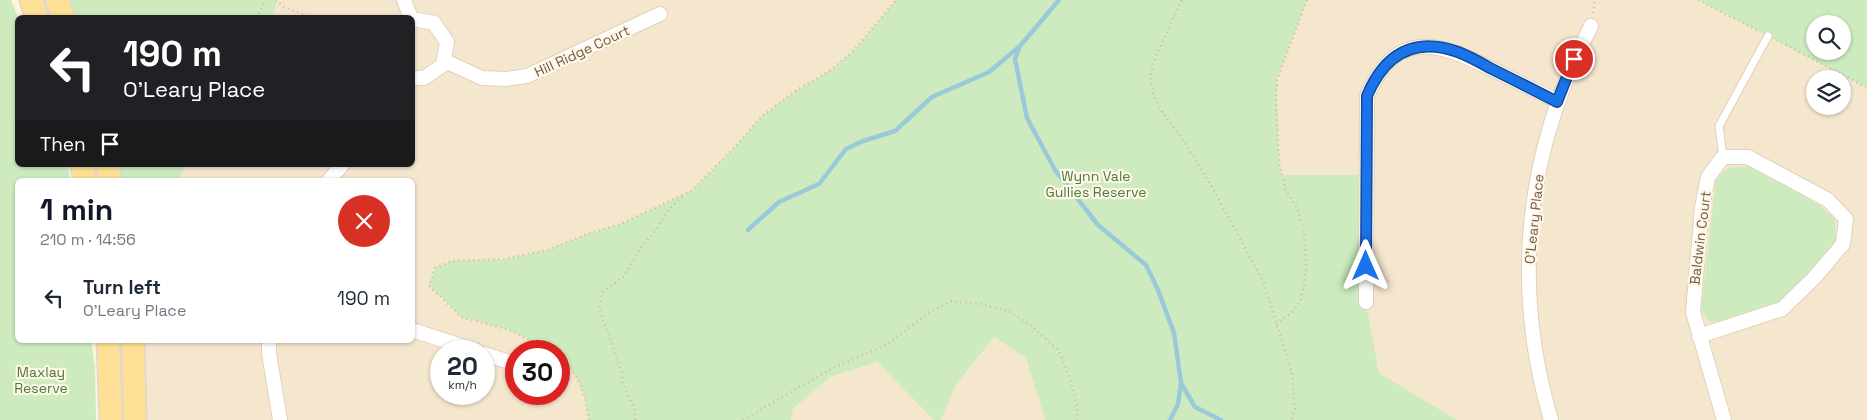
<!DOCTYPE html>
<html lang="en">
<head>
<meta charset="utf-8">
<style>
  body { margin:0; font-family:"Space Grotesk",sans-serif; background:#f6f6f7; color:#1f2937; height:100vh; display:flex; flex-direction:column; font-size:19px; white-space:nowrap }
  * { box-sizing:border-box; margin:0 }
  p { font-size:16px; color:#747a83 }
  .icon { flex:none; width:28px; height:28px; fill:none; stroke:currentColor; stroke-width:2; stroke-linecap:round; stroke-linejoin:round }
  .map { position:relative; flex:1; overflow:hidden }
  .sheet { position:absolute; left:15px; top:178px; width:400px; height:165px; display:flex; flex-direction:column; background:#fff; border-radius:8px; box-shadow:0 1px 4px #0004 }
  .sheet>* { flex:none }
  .banner { position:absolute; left:15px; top:15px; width:400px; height:152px; border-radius:8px; box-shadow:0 1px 4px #0004; background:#202124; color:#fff; overflow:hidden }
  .fabs { position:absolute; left:1806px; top:15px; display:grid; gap:10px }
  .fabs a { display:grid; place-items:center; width:45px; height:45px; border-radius:50%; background:#fff; box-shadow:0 1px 4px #0004; font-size:25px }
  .speed { position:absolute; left:430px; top:340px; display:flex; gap:10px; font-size:25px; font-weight:700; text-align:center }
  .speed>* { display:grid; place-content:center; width:65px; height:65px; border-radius:50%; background:#fff; box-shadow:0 1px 4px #0004; line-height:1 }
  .speed small { font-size:12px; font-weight:400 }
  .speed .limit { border:8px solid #d22; background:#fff; color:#111 }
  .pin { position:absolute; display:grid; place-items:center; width:42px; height:42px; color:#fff; margin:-21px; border:2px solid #fff; border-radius:50%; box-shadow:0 1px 5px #0007 }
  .me { position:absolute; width:55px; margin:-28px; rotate:0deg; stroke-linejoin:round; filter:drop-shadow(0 0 4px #0008) }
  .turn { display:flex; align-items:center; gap:18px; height:105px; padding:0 25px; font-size:22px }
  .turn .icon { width:65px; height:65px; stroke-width:2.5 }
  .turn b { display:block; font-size:35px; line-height:42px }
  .then { display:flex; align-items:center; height:48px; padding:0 25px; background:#0003; gap:10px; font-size:19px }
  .round { display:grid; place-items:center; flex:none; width:52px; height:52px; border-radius:26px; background:#f6f6f7 }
  .headline { display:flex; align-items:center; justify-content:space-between; height:85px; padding:0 25px }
  h1 { font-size:30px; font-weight:700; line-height:38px; color:#111827 }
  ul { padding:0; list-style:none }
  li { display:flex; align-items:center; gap:15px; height:70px; padding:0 25px }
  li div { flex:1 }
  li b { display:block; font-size:19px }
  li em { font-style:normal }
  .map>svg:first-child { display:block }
  .residential { fill:#f5e6ce; fill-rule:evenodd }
  .green { fill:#cdebbf; fill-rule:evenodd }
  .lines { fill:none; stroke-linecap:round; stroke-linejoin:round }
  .stream { stroke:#9acad9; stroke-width:4.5 }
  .lane-casing { stroke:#e1d0bc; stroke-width:9 }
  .street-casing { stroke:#e1d0bc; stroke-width:16 }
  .primary-casing { stroke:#ded7d3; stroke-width:25 }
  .path { stroke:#d8b79a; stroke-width:2.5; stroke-dasharray:1 4; stroke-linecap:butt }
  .lane { stroke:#fff; stroke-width:7 }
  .street { stroke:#fff; stroke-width:14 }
  .primary { stroke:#fedf96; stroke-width:22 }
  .route-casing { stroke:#114b97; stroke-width:12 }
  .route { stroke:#1a73e8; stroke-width:9 }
  .labels { text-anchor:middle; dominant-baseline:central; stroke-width:4.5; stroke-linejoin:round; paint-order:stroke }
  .street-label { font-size:14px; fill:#745a47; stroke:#fff7e7 }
  .park-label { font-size:14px; fill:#4c7b3e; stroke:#fff7e7 }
</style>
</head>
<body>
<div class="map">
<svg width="1867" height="420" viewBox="0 0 1867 420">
  <rect width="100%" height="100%" fill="#fdf4e0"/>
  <path class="residential" d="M276,0h620l-41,49 -24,21 -34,20 -36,27 -25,29 -45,45 -73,34 -28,8 -43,17 -21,5 -48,6 -40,36 23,20 48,13 42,21h-35v43h43v-36l9,7 12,18 9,37h-454l-2,-80h279v-160h-234l8,-15h226v-147l-140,-1zM441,351h43v43h-43z
    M1307,0h391l169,88v332h-410l-78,-47 -13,-71 -1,-127h-83l-3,-14 -2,-81zM1815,79h27v27h-27z
    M994,337l32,21 19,62h-104l15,-35z
    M877,362l57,58h-143l2,-11 37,-32z"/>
  <path class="green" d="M0,0h11l7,17v148h50l2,15h-52v160h73l4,28 1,52h-96z
    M57,0h219l1,1 -5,16 -208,1z
    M896,0h411l-30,80 2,81 3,14h84v127l13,71 78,47h-412l-19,-62 -32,-21 -38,48 -15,35h-7l-57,-58 -47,15 -37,32 -2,11h-202c-6,-28 -7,-43 -30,-62v-7h-8l-42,-21 -48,-13 -32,-31 6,-18 17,-7 51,-2 44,-9 43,-17 28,-8 73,-34 45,-45 25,-29 36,-27 34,-20 24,-21z
    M1698,0h169v88zM1815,24h27v27h-27z
    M107,165h79l-8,15h-68z
    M1749,166l72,40 14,14 1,25 -56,57 -59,19 -11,1 -9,-12 15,-131 12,-11z"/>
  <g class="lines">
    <path class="stream" d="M1020,46l-5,13 12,59 28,52 43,55 48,40 12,25 16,43 7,50 -3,21 -8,16
      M748,230l31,-28 40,-18 27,-35 17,-8 32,-10 37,-34 57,-25 31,-26 39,-46
      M1181,383l14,24 26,13"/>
    <g class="lane-casing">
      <path id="lane" d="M1723,157l-4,-31 49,-90"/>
    </g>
    <g class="street-casing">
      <path id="street" d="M404,0l7,18
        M412,19l22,4 13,19 -4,23 -19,13h-12
        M445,61l37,17 24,1 21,-3 133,-62
        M329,180l13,-15
        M1366,302l1,-206c29,-68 71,-54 125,-27 22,11 44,22 65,32
        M412,330l65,21
        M1699,336l83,-27 32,-31 29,-34 3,-25 -18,-19 -80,-43h-25l-15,20 -6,30 -9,105 31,108
        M269,340v13l11,67
        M484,354l32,10
        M1551,420c-40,-136 -25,-269 40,-394"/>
    </g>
    <g class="primary-casing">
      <path id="primary" d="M31,0l6,18
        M57,0l7,18
        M82,165l3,15
        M107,165l3,15
        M108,340l3,80
        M133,340l2,80"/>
    </g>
    <path class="path" d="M276,0l9,8 30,10
      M1182,0l-27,58 -5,19 4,20 9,16 19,25 30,49 51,94 29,92 3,36 -3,11
      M1698,0l61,31
      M1593,13l2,-13
      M257,18l8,-18
      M269,18l43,-1
      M1777,40l90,48
      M1276,324l17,-13 7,-9 4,-16 2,-18 -2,-37 -7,-23 -12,-19 -6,-28 -3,-59 1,-22 30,-80
      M551,351l-42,-21 -48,-13 -32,-31 6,-18 17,-7 51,-2 44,-9 43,-17 28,-8 73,-34 45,-45 25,-29 36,-27 34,-20 24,-21 41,-49
      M559,358c23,19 24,34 30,62
      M635,420c3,-19 -15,-28 -13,-47l-23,-66 3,-14 22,-17 17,-29 15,-17 12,-20 15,-14
      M743,420l88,-51 57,-25 42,-32 22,-11 28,3 29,7 25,17 25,23 10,25 8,29v15"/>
    <use href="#lane" class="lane"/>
    <use href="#street" class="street"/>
    <use href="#primary" class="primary"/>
  </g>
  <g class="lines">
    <g class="route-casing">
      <path id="route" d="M1366,266l1,-170c17,-41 46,-60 91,-44 11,4 23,11 34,17 22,11 44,22 65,33l17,-43"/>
    </g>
    <use href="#route" class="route"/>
  </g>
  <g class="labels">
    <g class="street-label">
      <text transform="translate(582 51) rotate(-25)">Hill Ridge Court</text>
      <text transform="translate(1534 219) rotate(-84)">O'Leary Place</text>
      <text transform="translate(1700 238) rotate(-83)">Baldwin Court</text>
    </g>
    <g class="park-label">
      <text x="1096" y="176">Wynn Vale<tspan x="1096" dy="16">Gullies Reserve</tspan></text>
      <text x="41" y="372">Maxlay<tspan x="41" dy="16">Reserve</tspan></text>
    </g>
  </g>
</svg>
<div class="fabs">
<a><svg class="icon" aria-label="search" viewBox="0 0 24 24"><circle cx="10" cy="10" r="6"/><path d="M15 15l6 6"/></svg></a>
<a><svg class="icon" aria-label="layers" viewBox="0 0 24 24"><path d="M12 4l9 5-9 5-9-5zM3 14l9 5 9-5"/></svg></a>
</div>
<div class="speed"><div>20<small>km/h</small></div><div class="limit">30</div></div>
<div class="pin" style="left:1574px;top:59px;background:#d93025"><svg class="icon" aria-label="arrive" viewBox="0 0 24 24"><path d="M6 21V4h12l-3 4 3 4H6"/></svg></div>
<svg class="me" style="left:1366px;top:266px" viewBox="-20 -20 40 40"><path d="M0-17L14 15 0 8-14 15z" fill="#1a73e8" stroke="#fff" stroke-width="4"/></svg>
<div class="banner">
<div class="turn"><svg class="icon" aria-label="left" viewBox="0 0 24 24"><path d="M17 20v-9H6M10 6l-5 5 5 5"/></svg><div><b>190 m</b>O'Leary Place</div></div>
<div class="then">Then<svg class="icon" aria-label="arrive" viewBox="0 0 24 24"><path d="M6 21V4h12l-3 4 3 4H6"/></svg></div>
</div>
<section class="sheet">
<div class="headline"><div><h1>1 min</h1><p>210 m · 14:56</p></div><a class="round" style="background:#d93025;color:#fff"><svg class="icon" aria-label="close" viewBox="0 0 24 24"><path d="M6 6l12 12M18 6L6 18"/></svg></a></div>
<ul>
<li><svg class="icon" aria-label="left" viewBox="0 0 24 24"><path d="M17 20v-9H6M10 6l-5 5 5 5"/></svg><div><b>Turn left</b><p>O'Leary Place</p></div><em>190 m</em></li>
</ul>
</section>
</div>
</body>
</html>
